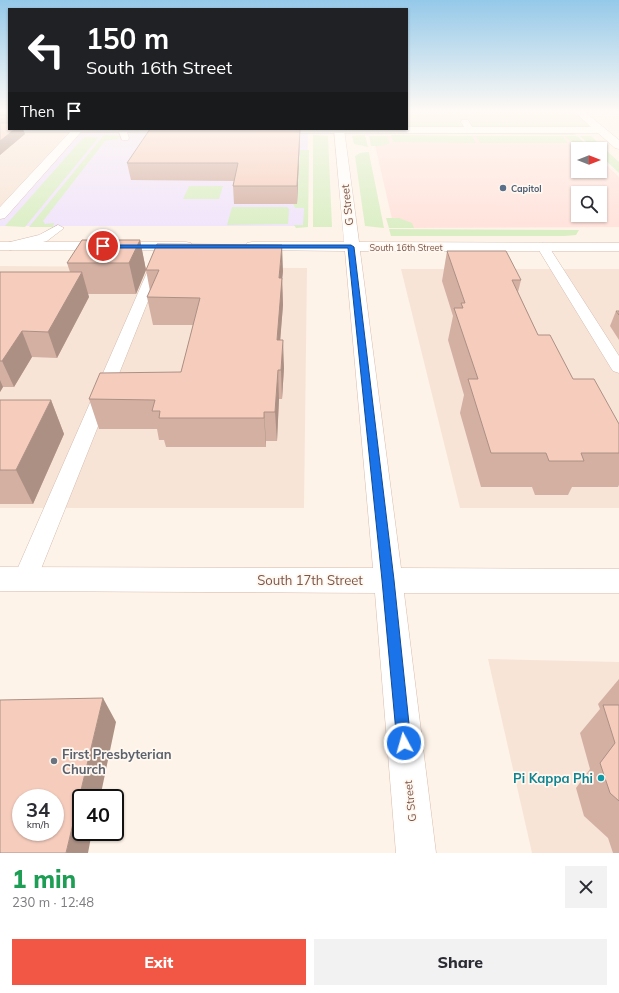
<!DOCTYPE html>
<html lang="en">
<head>
<meta charset="utf-8">
<style>
  body { margin:0; font-family:Mulish,sans-serif; background:#f2f2f3; color:#2b2b33; height:100vh; display:flex; flex-direction:column; font-size:15px; white-space:nowrap }
  * { box-sizing:border-box; margin:0 }
  p { font-size:13px; color:#7c7c81 }
  .icon { flex:none; width:22px; height:22px; fill:none; stroke:currentColor; stroke-width:2; stroke-linecap:round; stroke-linejoin:round }
  .map { position:relative; height:853px; overflow:hidden }
  .panel { display:flex; flex-direction:column; background:#fff; flex:1 }
  .panel>* { flex:none }
  .hud { position:absolute; left:8px; top:8px; width:400px; height:122px; border-radius:0px; box-shadow:0 1px 3px #0004; background:#202124; color:#fff; overflow:hidden }
  .needle { width:26px; rotate:90deg }
  .fabs { position:absolute; left:571px; top:142px; display:grid; gap:8px }
  .fabs a { display:grid; place-items:center; width:36px; height:36px; border-radius:0px; background:#fff; box-shadow:0 1px 3px #0004; font-size:20px }
  .speed { position:absolute; left:12px; top:789px; display:flex; gap:8px; font-size:20px; font-weight:700; text-align:center }
  .speed>* { display:grid; place-content:center; width:52px; height:52px; border-radius:50%; background:#fff; box-shadow:0 1px 3px #0004; line-height:1 }
  .speed small { font-size:10px; font-weight:400 }
  .speed .limit { border:2px solid #111; border-radius:6px; background:#fff; color:#111 }
  .pin { position:absolute; display:grid; place-items:center; width:34px; height:34px; color:#fff; margin:-17px; border:2px solid #fff; border-radius:50%; box-shadow:0 1px 4px #0007 }
  .me { position:absolute; width:44px; margin:-22px; rotate:354deg; stroke-linejoin:round; filter:drop-shadow(0 0 3px #0008) }
  .turn { display:flex; align-items:center; gap:14px; height:84px; padding:0 12px; font-size:18px }
  .turn .icon { width:52px; height:52px; stroke-width:2.5 }
  .turn b { display:block; font-size:28px; line-height:34px }
  .then { display:flex; align-items:center; height:38px; padding:0 12px; background:#0003; gap:8px; font-size:15px }
  .round { display:grid; place-items:center; flex:none; width:42px; height:42px; border-radius:0px; background:#f2f2f3 }
  .summary { display:flex; align-items:center; justify-content:space-between; height:68px; padding:0 12px }
  h1 { font-size:24px; font-weight:800; line-height:30px; color:#1e9e55 }
  .button { display:flex; gap:8px; margin-top:auto; padding:8px 12px }
  .button a { flex:1; height:46px; border-radius:0px; background:#f25644; color:#fff; font-size:16px; font-weight:800; line-height:46px; text-align:center }
  .button a+a { background:#f2f2f3; color:#2b2b33 }
  .map>svg:first-child { display:block }
  .residential { fill:#f7e4d6 }
  .commercial { fill:#ffe2db; fill-rule:evenodd }
  .education { fill:#f0e4fb }
  .green { fill:#daeec4 }
  .lines { fill:none; stroke-linecap:round; stroke-linejoin:round }
  .lane-casing { stroke:#d4bbaf; stroke-width:1 }
  .street-casing { stroke:#d4bbaf; stroke-width:1 }
  .secondary-casing { stroke:#dabcae; stroke-width:1 }
  .lane { fill:#fff; fill-rule:evenodd }
  .street { fill:#fff; fill-rule:evenodd }
  .secondary { fill:#fff; fill-rule:evenodd }
  .wall { fill:#d4b0a3 }
  .shaded-wall { fill:#ac9084 }
  .building { fill:#f6cdbd; stroke:#ac9084; fill-rule:evenodd }
  .route { fill:#1a73e8; stroke:#114b97 }
  .service-dot { fill:#5c6f8a; stroke:#fff8f0; stroke-width:1.5 }
  .worship-dot { fill:#6b7280; stroke:#fff8f0; stroke-width:1.5 }
  .culture-dot { fill:#0f9aa8; stroke:#fff8f0; stroke-width:1.5 }
  .labels { text-anchor:middle; dominant-baseline:central; stroke-width:3.5; stroke-linejoin:round; paint-order:stroke }
  .far-service-label { font-size:9px; font-weight:bold; fill:#4e5e75; stroke:#fff8f0; text-anchor:start }
  .far-street-label { font-size:9px; fill:#7c5549; stroke:#fff8f0 }
  .street-label { font-size:11px; fill:#7c5549; stroke:#fff8f0 }
  .near-street-label { font-size:13px; fill:#7c5549; stroke:#fff8f0 }
  .near-worship-label { font-size:13px; font-weight:bold; fill:#5b616d; stroke:#fff8f0; text-anchor:start }
  .near-culture-label { font-size:13px; font-weight:bold; fill:#0d838f; stroke:#fff8f0; text-anchor:end }
</style>
</head>
<body>
<div class="map">
<svg width="619" height="853" viewBox="0 0 619 853">
  <rect width="100%" height="100%" fill="#fef3e8"/>
  <path class="residential" d="M407,112h173l12,11 -185,-1z
    M0,129h79l-79,86z
    M0,266l307,2 -3,240h-304z
    M401,269h218v239h-159z
    M488,659l131,3v191h-87z"/>
  <path class="commercial" d="M373,136h204l13,13h-12v22h22v-12l19,18v50l-225,1zM578,193h22v22h-22z"/>
  <path class="education" d="M79,129l229,1 -2,96h-306v-11z"/>
  <path class="green" d="M407,122l185,1 9,7 -601,-1h407z
    M573,132l3,3 -208,-2z
    M104,135l16,1 -2,3 -13,2 -62,80 2,3 9,-1 -1,4h-24z
    M313,135l15,1 4,91h-19z
    M365,135l3,12 -14,-3 -2,-8z
    M391,135l81,1 4,7 -83,-1z
    M369,136h18l3,7 -9,3h-10z
    M476,136h86l6,7h-88z
    M565,136h12l13,12 -16,-3z
    M580,136h11l28,26v11l-19,-18v-6h-6z
    M84,137h15l-74,90 -20,-1z
    M300,150h9l-1,77 -12,1 -2,-3h9l1,-17h-9l-2,-4h4z
    M369,152v1l15,75 -19,-2 -10,-70 5,-3z
    M189,186h34l-4,13h-36z
    M232,207h55l2,2 -1,15 -61,1z
    M386,218h13l13,5 2,5h-25z
    M389,229l190,1 -3,5 -11,1h-174z"/>
  <g class="lines">
    <g class="lane-casing">
      <path id="lane" d="M462,120h6l6,10 -1,2h-6l-6,-10z
        M118,129h8l3,9 -1,2h-6z
        M58,225l6,3 -17,13 -37,9 -6,-4 2,-3 33,-8z
        M543,243l6,4 70,109v17l-6,-2 -2,-3 -74,-121z
        M158,257l6,4 -127,318 -4,7 -8,3 -8,-3 -4,-7 139,-318z"/>
    </g>
    <g class="street-casing">
      <path id="street" d="M575,112h10l34,28v9l-4,-1 -17,-15h-327l-5,-3 141,-1v-2h184z
        M0,126h9v3l175,1 -5,3 -98,-1 -76,86 -5,1v-12l70,-75h-70z"/>
    </g>
    <g class="secondary-casing">
      <path id="secondary" d="M334,129h10l15,113 260,1v8h-259l41,317 218,1v24h-215l32,260h-40l-21,-260 -375,-2v-24l373,1 -28,-317 -93,-1 -5,-1 -2,-3 2,-3 5,-1h92z
        M0,242h186l5,1 2,3 -2,3 -5,1h-186z"/>
    </g>
    <use href="#lane" class="lane"/>
    <use href="#street" class="street"/>
    <use href="#secondary" class="secondary"/>
  </g>
  <path class="wall" d="M0,112h9v17l16,5 -25,21z
    M300,134l-3,70h-63l-1,-18 1,-5 -103,-1 -4,-17z
    M140,240l6,30 137,1 -1,7 1,27 -3,35 4,28 -2,31h-3l-2,42h-11v6h-100l-2,-7h-5l-2,-11h-58l-10,-30 92,-27 12,-47h-40l-6,-28 3,-6 -4,-21 -10,24h-48l1,3 -32,61 -25,-1 -18,30h-11l-3,5v-120h70l-3,-9z
    M447,251l74,29 -3,12 20,43 35,44 46,45v61l-1,2h-46l-4,8h-33l-3,-8h-51l-21,-74 4,-18 -16,-55 5,-24 -11,-35z
    M616,311h3v29l-9,-14z
    M0,400h51l13,34 -31,70h-33z
    M619,679v174h-6l-5,-15 -24,-22 -8,-28 14,-19 -10,-36 20,-24 -2,-5z"/>
  <path class="shaded-wall" d="M15,129h8l2,5 -25,21v-14z
    M300,129v5l-3,70v-18z
    M140,240l6,30 -10,24 -7,-31z
    M282,245l1,26 -3,31 2,-24 1,27 -5,63 -1,-28 2,-62z
    M82,272l7,25 -32,61 -9,-26z
    M22,331l10,26 -18,30 -12,-26z
    M283,340l1,28 -2,31 -1,-29z
    M278,370l1,29 -2,42 -2,-29z
    M0,380l3,7 -3,5z
    M51,400l13,34 -31,70 -17,-34z
    M264,412l2,29v6l-2,-29z
    M103,698l13,24 -16,76h-19v34h11l-4,21h-22z"/>
  <path class="building" d="M0,112h9v6h-2l-1,-3h-6z
    M0,123h9v6h6l-15,12z
    M150,129h150l-3,57h-64l5,-23h-111z
    M82,240h58l-11,23h-62z
    M157,244l125,1 -3,33h3l-5,62h6l-2,30h-3l-3,42h-11v6h-105l1,-7h-8l3,-11 -66,-1 11,-26 81,-1 19,-74 -53,-1 12,-27h-13z
    M447,251h59l15,29h-9l26,55h12l23,44h21l25,45v29h-38l3,8h-35l-3,-8h-55l-23,-74h10l-24,-71h9l-2,-5h4z
    M0,272h82l-34,60 -26,-1 -20,30h-2z
    M616,311h3v4z
    M0,400h51l-35,70h-16z
    M103,698l-37,155h-66v-153zM21,798h34v34h-34z
    M603,705h16v96l-9,-8 -10,-30 15,-20z"/>
  <linearGradient id="sky" x2="0" y2="1"><stop stop-color="#95c9e9"/><stop offset="0.48" stop-color="#fffaf5"/><stop offset="1" stop-color="#fffaf5" stop-opacity="0"/></linearGradient>
  <rect width="619" height="231" fill="url(#sky)"/>
  <path class="route" d="M100,245h251l3,2 40,333 17,163 -2,5 -5,2 -5,-2 -2,-5 -15,-163 -34,-332h-245l-3,-1z"/>
  <circle class="service-dot" cx="503" cy="188" r="4"/>
  <circle class="worship-dot" cx="54" cy="761" r="4"/>
  <circle class="culture-dot" cx="601" cy="778" r="4"/>
  <g class="labels">
    <g class="far-service-label">
      <text x="511" y="188">Capitol</text>
    </g>
    <g class="far-street-label">
      <text x="406" y="247">South 16th Street</text>
    </g>
    <g class="street-label">
      <text transform="translate(347 205) rotate(-96)">G Street</text>
      <text transform="translate(410 801) rotate(-96)">G Street</text>
    </g>
    <g class="near-street-label">
      <text x="310" y="580">South 17th Street</text>
    </g>
    <g class="near-worship-label">
      <text x="62" y="754">First Presbyterian<tspan x="62" dy="15">Church</tspan></text>
    </g>
    <g class="near-culture-label">
      <text x="593" y="778">Pi Kappa Phi</text>
    </g>
  </g>
</svg>
<div class="fabs">
<a><svg class="needle" viewBox="-14 -14 28 28"><path d="M0-13l5 13h-10z" fill="#e53935"/><path d="M0 13l5-13h-10z" fill="#7c7c81"/></svg></a>
<a><svg class="icon" aria-label="search" viewBox="0 0 24 24"><circle cx="10" cy="10" r="6"/><path d="M15 15l6 6"/></svg></a>
</div>
<div class="speed"><div>34<small>km/h</small></div><div class="limit">40</div></div>
<div class="pin" style="left:103px;top:246px;background:#d93025"><svg class="icon" aria-label="arrive" viewBox="0 0 24 24"><path d="M6 21V4h12l-3 4 3 4H6"/></svg></div>
<svg class="me" style="left:404px;top:743px" viewBox="-20 -20 40 40"><circle r="17" fill="#1a73e8" stroke="#fff" stroke-width="3"/><path d="M0-11L8 9 0 5-8 9z" fill="#fff"/></svg>
<div class="hud">
<div class="turn"><svg class="icon" aria-label="left" viewBox="0 0 24 24"><path d="M17 20v-9H6M10 6l-5 5 5 5"/></svg><div><b>150 m</b>South 16th Street</div></div>
<div class="then">Then<svg class="icon" aria-label="arrive" viewBox="0 0 24 24"><path d="M6 21V4h12l-3 4 3 4H6"/></svg></div>
</div>
</div>
<section class="panel">
<div class="summary"><div><h1>1 min</h1><p>230 m · 12:48</p></div><a class="round"><svg class="icon" aria-label="close" viewBox="0 0 24 24"><path d="M6 6l12 12M18 6L6 18"/></svg></a></div>
<div class="button"><a>Exit</a><a>Share</a></div>
</section>
</body>
</html>
